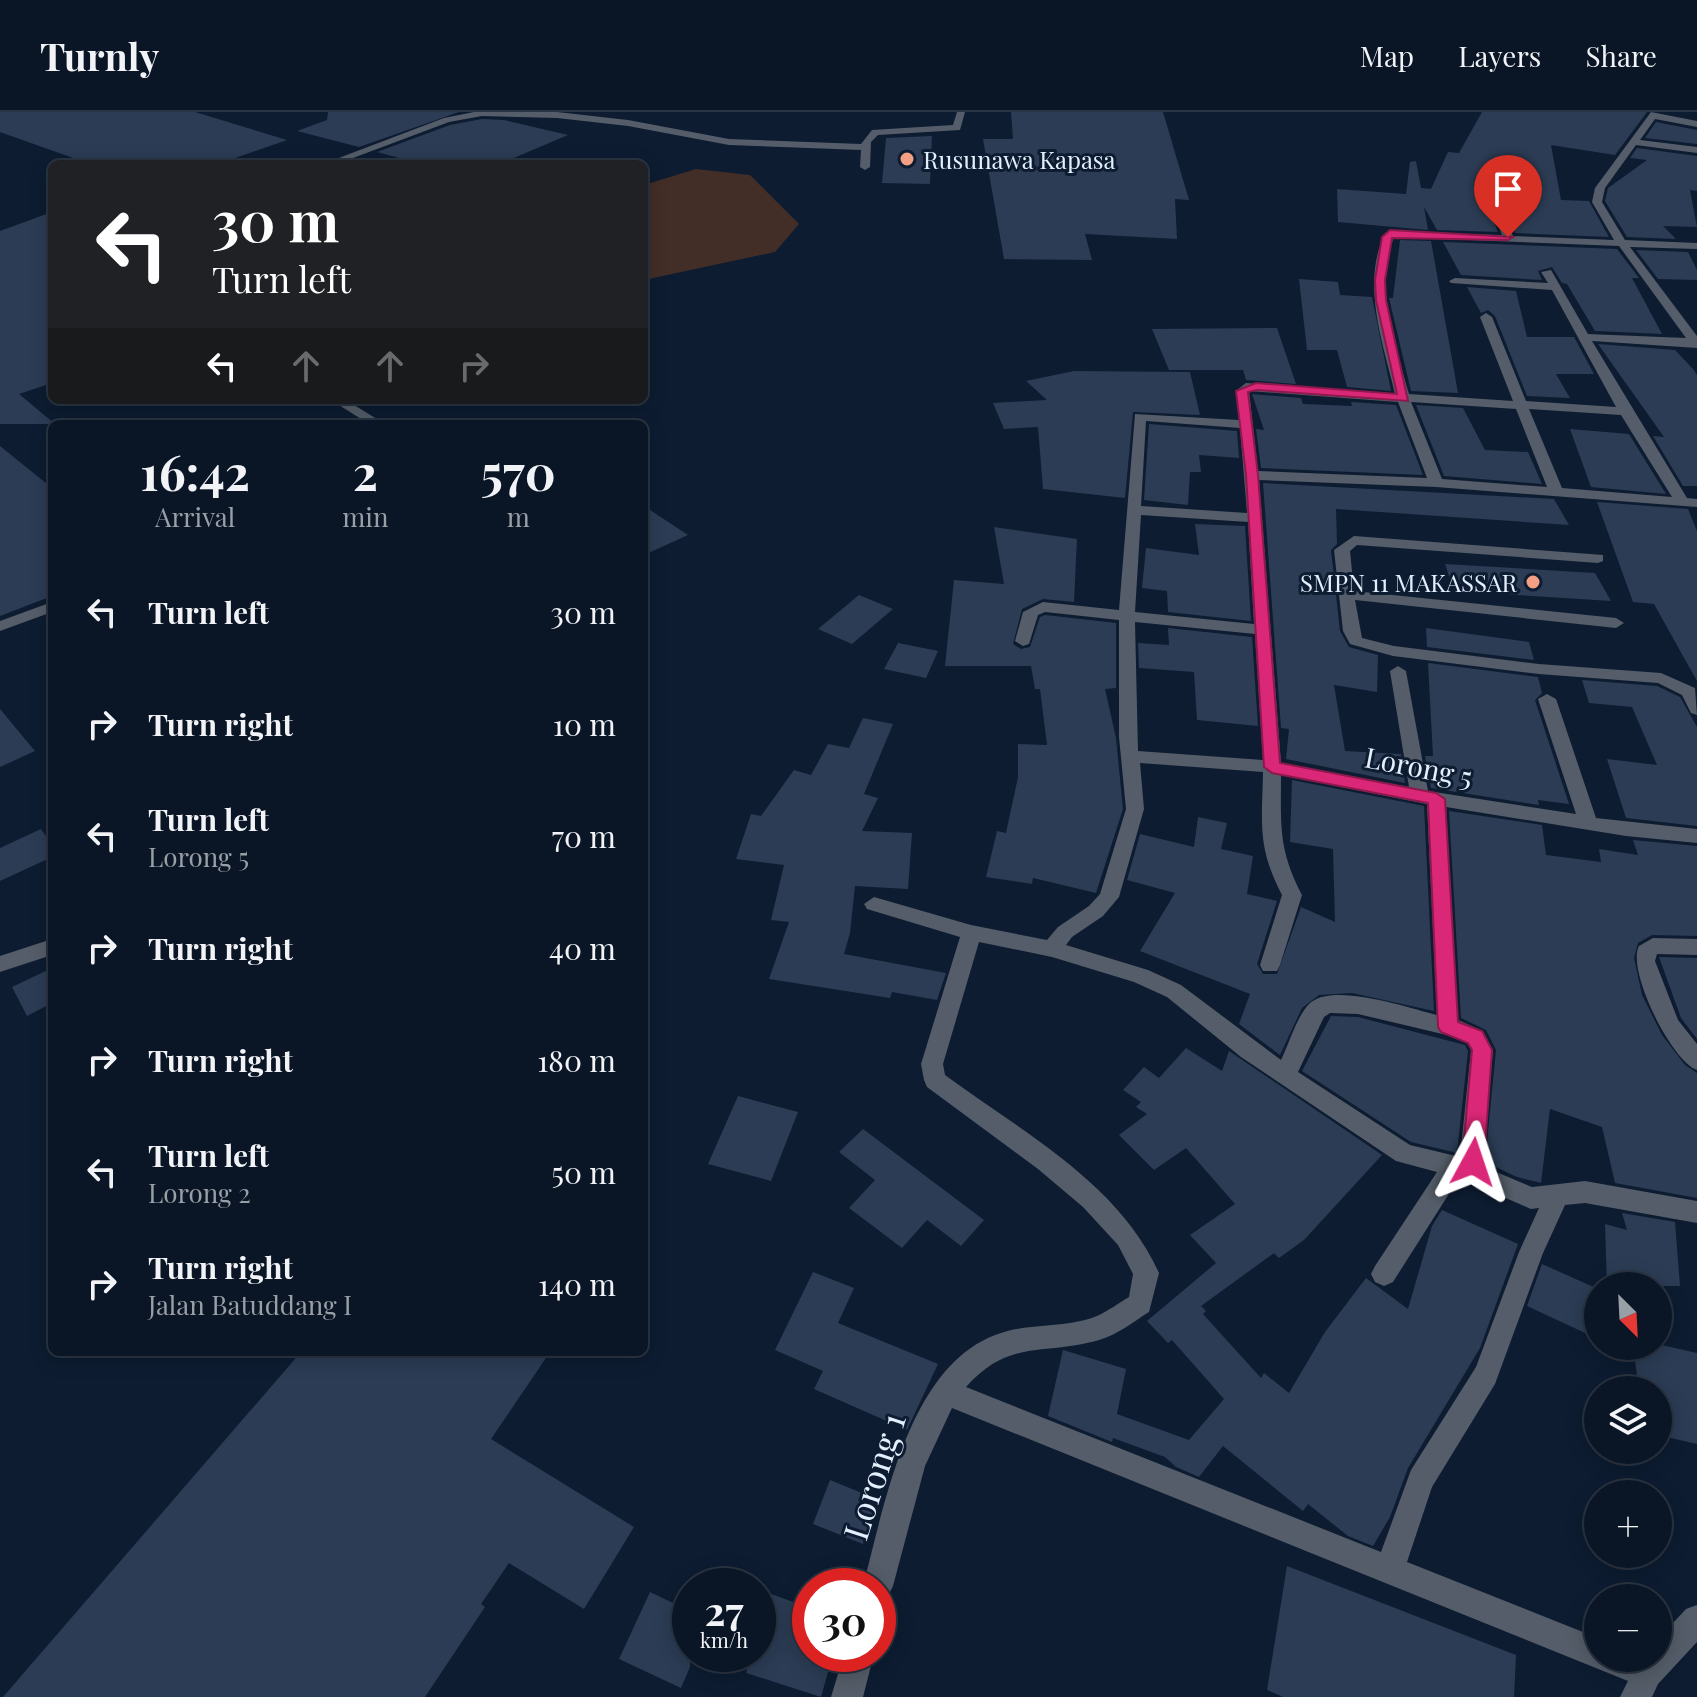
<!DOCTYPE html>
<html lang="en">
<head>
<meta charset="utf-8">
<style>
  body { margin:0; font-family:"Playfair Display",serif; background:#131e2d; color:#f1f3f6; height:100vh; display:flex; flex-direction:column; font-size:30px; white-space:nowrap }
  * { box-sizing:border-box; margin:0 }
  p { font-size:26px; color:#999fa7 }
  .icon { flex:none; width:44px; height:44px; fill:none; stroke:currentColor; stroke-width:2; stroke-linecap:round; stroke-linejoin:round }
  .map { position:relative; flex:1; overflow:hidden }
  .sheet { position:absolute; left:48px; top:308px; width:600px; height:936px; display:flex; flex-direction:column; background:#0a1525; border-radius:12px; box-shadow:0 4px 20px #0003,0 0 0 2px #2a3442 }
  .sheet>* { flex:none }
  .guide { position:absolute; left:48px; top:48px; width:600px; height:244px; border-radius:12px; box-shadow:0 4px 20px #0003,0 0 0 2px #2a3442; background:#202124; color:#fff; overflow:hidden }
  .needle { width:52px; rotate:156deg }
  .fabs { position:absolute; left:1584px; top:1160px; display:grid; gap:16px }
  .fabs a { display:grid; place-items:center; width:88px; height:88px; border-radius:50%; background:#0a1525; box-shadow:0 4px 20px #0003,0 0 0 2px #2a3442; font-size:40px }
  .speed { position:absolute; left:672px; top:1456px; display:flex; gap:16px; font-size:40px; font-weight:700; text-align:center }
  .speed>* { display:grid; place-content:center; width:104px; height:104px; border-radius:50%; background:#0a1525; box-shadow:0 4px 20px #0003,0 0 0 2px #2a3442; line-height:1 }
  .speed small { font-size:20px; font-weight:400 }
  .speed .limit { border:12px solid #d22; background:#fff; color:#111 }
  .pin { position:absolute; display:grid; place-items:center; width:68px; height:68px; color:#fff; margin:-82px -34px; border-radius:50% 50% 50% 0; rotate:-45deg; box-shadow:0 0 8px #0007 }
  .pin .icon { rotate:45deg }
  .me { position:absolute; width:88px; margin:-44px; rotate:5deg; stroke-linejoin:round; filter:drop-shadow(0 0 6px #0008) }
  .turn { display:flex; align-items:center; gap:28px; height:168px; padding:0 32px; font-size:36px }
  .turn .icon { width:104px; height:104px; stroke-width:2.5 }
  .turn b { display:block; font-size:56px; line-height:68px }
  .lanes { display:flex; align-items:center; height:76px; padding:0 32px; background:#0003; justify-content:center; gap:40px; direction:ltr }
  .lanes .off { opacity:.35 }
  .eta { display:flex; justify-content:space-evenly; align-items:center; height:136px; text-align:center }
  .eta b { font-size:48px; font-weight:700; line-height:56px }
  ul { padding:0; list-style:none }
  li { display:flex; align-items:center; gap:24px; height:112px; padding:0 32px }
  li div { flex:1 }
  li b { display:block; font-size:30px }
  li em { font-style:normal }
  header { display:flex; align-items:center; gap:48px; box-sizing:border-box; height:112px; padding:0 40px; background:#0a1525; border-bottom:2px solid #2a3442 }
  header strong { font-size:38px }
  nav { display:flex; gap:44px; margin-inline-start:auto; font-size:28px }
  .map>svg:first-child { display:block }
  .green { fill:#422e27 }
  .building { fill:#2b3c54 }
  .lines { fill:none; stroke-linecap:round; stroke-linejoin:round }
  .street { fill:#545d69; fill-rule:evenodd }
  .route { fill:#db2777; stroke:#8e194d; stroke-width:2 }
  .poi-dot { fill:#f39f83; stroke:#0d1c31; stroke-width:3 }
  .labels { text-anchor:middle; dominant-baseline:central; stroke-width:6; stroke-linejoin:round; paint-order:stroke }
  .far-poi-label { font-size:24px; fill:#e4effe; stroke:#0d1c31; text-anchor:start }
  .street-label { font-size:28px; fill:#e4effe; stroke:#0d1c31 }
  .near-street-label { font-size:34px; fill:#e4effe; stroke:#0d1c31 }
</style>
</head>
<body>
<header>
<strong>Turnly</strong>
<nav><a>Map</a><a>Layers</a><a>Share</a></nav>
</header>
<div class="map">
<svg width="1697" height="1585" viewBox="0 0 1697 1585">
  <rect width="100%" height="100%" fill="#0d1c31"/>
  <path class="green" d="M696,57l54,6 49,49 -24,28 -131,28v-95z"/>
  <path class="building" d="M0,0h195l92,28 -69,24h-128l-90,-32z
    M328,0h131l-100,35 -62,-16 30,-11z
    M1011,0h152l26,88 -14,-1 2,40 -92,-5 7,26 -88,-1 -21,-120h30z
    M1482,0h165l-32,43 -64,-10 10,55 28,1 20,36 -94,-4 -15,-36 -6,-5 -10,7 14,33 -61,-2 -13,-23 4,23 -90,-8 -1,-33 69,5 4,-32 6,-1 5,27 10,1 17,-37 11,1z
    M482,7l22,1 64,15 -68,29h-79l-44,-12 73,-27z
    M1656,10l41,8v14l-52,-6z
    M932,24l-2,48 -48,-1 4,-45z
    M1637,36l60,8v35l-7,-1 7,37 -34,-1 13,13 -49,-2 -22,-36 3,-13 39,-28 -17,-2z
    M52,100v171l-33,11 36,30h-55v-193z
    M1400,128l31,1 27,152 -47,-2 -22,-93h4z
    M1443,130l174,7 22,29h-7l30,56 -67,-3 -28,-47 -5,-1 -10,-16 -14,4 4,9 -81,-5z
    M1636,138l52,2 9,18v10l-39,-1z
    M1299,167l39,3 2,13 32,2 19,94 -44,-4 -10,-37h-30z
    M1467,175l49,4 11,46h47l20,37h-38l14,24 -43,-2 -32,-80 -7,-6 -7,3z
    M1277,216l19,56 -50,-4 -3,-10h-74l-17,-41z
    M1598,232l77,6 18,19 4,6v111h-14l-30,-50 11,1z
    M1074,259l116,1 10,43 -67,-3 -8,86 -82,-9 -5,-62 -34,2 -11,-26 54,-3 -21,-19z
    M1252,282l49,4 2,6 49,2 -1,-4 45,3 27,70 -162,-7 -5,-39 8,1z
    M1416,293l47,3 22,42 43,2 14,32 -98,-8z
    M1149,312l88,7 2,27 -40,-3 2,17h-11l-2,33 -44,-5z
    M1570,317l59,5 37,60 -75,-7z
    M0,334l52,42v108l-52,20z
    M1263,371l291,16 15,26 -233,-16 1,35 -6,6 9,81 9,16 29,8 -1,37 -43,-7 11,66 56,3 4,29 -119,-24 3,-30 -8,-1z
    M1597,390l91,7 9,22v150l-43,-77 -21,-2z
    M644,394l44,29 -44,20z
    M1195,412l50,2 6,95 -83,-9 -1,-21 -25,-3 4,-40 53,7z
    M994,415l83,12 -3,63 -31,-3 -21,10 -9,35 8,5 9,-2 10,-30 5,-2 71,8v65l-11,1 11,49 7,71 -27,84 -63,-15 -1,6 -46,-7 11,-46 9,2 12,-56v-33l29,1 -7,-56h-5l-4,-23h-86l9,-86 50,4z
    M1445,452l150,9 16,28 -157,-10z
    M859,483l34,14 -41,35 -34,-15z
    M1168,516l84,9 6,89 -61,-6 -3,-48 -55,-4 -1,-25 31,2z
    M1426,516l103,14 5,18 -107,-13z
    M898,531l40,8 -12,27 -42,-9z
    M1428,551l110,14 4,16 -7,7 34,104 -31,-4 1,5 -108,-17 -6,-32h8z
    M1582,568l75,6 23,11 17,30v99l-71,-8 -19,-59 50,6 -25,-58 -43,-4z
    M0,597l35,42 -35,16z
    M863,606l30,6 -29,70 14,4 -16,33 50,2 -4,56 -53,-3 -5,47 -6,21 102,19 -9,27 -45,-8 -2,6 -121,-19 20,-57 -18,-2 13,-55 -48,-6 15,-45 10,2 33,-46 17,5 17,-31 21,4z
    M1292,668l132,26 10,205 -82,-18 -33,2 -17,13 -22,47 -41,-31 11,-30 -110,-43 35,-58 -48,-13 13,-46 54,13 4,-30 29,6 -6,26 32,7 -6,38 30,7 -20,63 6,10h14l24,-67 34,15 -2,-73 -43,-7z
    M1449,699l93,14 4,30 55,7 -2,-13 39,6 -5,-15 64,6v90l-45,-1 -14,8 -4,15 8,37 20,40 23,30 12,8v125l-82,-15 -13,-56 -52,-18 -9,74 -24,-6 -32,-15 11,-112 -10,-20 -25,-12z
    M41,717l11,16v12l-52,24v-33z
    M1659,845l38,1v81l-16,-21z
    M52,856v35l-25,13 -15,-29z
    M1331,904l27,1 107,28 3,6 -11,102 -46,-11 -109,-71z
    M1186,936l36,23 7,-20 153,104 -78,85 -25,18 -5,-5 -73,53 5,5 -3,3 58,64 3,-5 25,20 36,-61 41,-54 42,31 24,-83 10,-16 76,34 -38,104 -72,120 -18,49 -17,29 -25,-10 -40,-32 -5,7 -80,-65 -24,31 -23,-10 -11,-10 -52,-19 -1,4 -64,-26 15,-66 63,19 -9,45 72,26 35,-41 -52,-59 -4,3 -21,-22 69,-58 -26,-28 45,-31 -49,-56 -32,22 -35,-35 28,-21 -11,-7 5,-5 -18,-12 21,-23 15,11z
    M738,984l60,16 -27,69 -63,-17z
    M863,1017l121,91 -23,26 -34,-26 -25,28 -53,-40 26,-28 -36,-28z
    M1622,1101l53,9 5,64h-73l-2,-62 22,6z
    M1542,1152l56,25v50l-71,-33z
    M813,1160l41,16 -16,35 100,41 -31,66 -93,-41 9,-18 -48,-21z
    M1633,1234h33l31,7v91l-39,-9v-45h-19z
    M301,1240h249l-59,87 143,88 -50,82 -75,-46 -28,41 4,3 -60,90h-422z
    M830,1368l49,20 -16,44 -50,-20z
    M1287,1454l229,89 -2,42h-231l-16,-7z
    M650,1480l40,19v56l-9,21 -62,-29z
    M771,1482l39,14v46h23l-12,43 -75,-24 6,-19h6v-18z"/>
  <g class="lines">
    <path class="street" d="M474,0h83l71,8 101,19 132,5 11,-14 81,-5 4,-13h8l-5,18 -82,5 -7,7 -1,25 -5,3 -5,-3 1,-17 -132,-5 -101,-19 -71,-8 -75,-2 -33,6 -112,42h-14l121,-46z
      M1651,0l46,9v6l-42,-8 -15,21 57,7v6l-61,-8 -31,43 -3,14 23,38 72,3v6l-67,-2 67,89v12l-105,-7 95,157 10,1v8l-261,-20 -177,-7 22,283 128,24 -19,-116 8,-5 8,5 22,120 148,23 -38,-115 9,-5 9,5 40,119 101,11v14l-71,-7 -180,-29 12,213 25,11 10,19 -11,116 50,21 53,-6 112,20v22l-112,-20 -20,2 -22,48 -48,131 -63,103 -25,75 191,76v20h60v-19l28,-30 11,-4v37l-39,42 -6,13h-32l8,-16 -676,-273 -27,58 -32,120 -5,10 -10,5v-15h-15c22,-82 46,-224 138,-253 30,-10 67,-5 96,-17 11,-5 22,-13 32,-19l4,-23 -15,-29 -35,-38 -45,-38 -111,-82 -3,-7 -3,-16 39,-127 -93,-28 -3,-5 10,-7 97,28 76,15 11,-13 31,-21 11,-12 26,-85 -7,-72v-117l-74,-8 -7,3 -9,29 -6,2 -8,-5 8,-29 20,-10 76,8 16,-196 104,6 -3,-29 10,-8 149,11c-12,-51 -35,-113 -9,-162l116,3 -15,-37 5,-3 5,3 16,38 101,4 -22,-38 3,-14zM1394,125l225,9 67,92 -98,-4 -37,-64 -10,2 7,11 -93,-5 -6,3 2,2 101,7 64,117 -90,-6 -34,-84 -6,-4 -6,4 33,84 -104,-7c-13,-48 -36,-108 -15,-157zM1249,279l149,11 29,76 -169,-7zM1411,290l105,7 31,78 -105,-8zM1529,297l92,6 51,82 -110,-9zM1146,309l94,7 7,85 -106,-7zM1141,403l107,7 6,102 -119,-12zM1135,510l120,12 8,126 -125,-9zM1140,651l123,9c-1,52 -6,75 19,123l-22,70 3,6h14l3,-6 22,-70c-24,-46 -21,-70 -21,-120l146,29 10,211c-28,-7 -106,-34 -128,-11 -13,14 -20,40 -28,56l-100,-75 -33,-15 -82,-25 6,-8 31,-21 16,-19 25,-88zM979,830l73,15 82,25 33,15 74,60 155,104 41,11 -62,94 -4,8 4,8 9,4 9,-4 66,-104 72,31 8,-1 -20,44 -43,115 -65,103 -30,82 -415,-165c44,-49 78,-31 133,-47 18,-5 34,-18 50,-28l10,-39c-41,-91 -137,-141 -214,-198l-2,-11zM1330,901l28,1 97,23 12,6 4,7 -11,107 -50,-12 -112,-73 26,-55z
      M331,288h15l39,24h-16z
      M1354,424l249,19v6l-5,2 -241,-18 -7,6 4,40 262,27 8,5 -8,5 -261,-28 7,38 32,8 145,18 122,9 34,15 2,27 -6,-2 -9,-18 -24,-12 -119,-9 -146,-18 -43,-12 -7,-13 -9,-81z
      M52,490v10l-52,19v-10z
      M1653,826l44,1v16l-40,-1 -2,7 23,59 19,24v26c-25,-8 -71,-100 -58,-124z
      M52,827v16l-52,17v-16z
      M844,1542h30l-11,43h-32z"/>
  </g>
  <path class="route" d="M1390,118l123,7 -5,3 -116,-2 -7,42 1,20 22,101 -151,-11 -9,2 10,83 22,288 156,30 9,6 13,223 24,9 10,19 -8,112 -4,6h-15l-3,-6 10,-112 -4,-7 -27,-11 -3,-5 -10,-224 -156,-30 -8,-6 -18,-292 -10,-84 20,-8 141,11 -21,-94 -1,-20 7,-43z"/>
  <g class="poi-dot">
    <circle cx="907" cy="47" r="8"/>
    <circle cx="1533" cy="470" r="8"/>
  </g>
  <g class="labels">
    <g class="far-poi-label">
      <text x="923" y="47">Rusunawa Kapasa</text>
      <text x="1517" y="470" text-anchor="end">SMPN 11 MAKASSAR</text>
    </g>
    <g class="street-label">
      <text transform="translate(1419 654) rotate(11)">Lorong 5</text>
    </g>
    <g class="near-street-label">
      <text transform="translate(873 1364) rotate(-72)">Lorong 1</text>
    </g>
  </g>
</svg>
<div class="fabs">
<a><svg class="needle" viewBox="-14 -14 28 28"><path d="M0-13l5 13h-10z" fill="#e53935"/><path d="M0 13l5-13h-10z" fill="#999fa7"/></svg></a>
<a><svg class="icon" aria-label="layers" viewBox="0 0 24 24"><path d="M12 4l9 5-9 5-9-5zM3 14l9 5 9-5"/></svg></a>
<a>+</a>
<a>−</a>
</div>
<div class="speed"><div>27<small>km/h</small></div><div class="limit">30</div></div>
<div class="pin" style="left:1508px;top:125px;background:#d93025"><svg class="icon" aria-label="arrive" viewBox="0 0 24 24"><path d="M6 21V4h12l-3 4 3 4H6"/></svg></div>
<svg class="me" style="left:1473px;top:1050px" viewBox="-20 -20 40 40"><path d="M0-17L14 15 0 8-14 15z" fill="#db2777" stroke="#fff" stroke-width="4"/></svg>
<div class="guide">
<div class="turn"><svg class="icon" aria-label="left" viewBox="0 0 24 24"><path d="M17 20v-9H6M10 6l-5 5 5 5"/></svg><div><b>30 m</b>Turn left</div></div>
<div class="lanes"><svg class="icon" aria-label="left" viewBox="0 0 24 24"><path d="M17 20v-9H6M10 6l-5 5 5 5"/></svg><svg class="icon off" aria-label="ahead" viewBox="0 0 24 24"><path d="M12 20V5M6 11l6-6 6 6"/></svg><svg class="icon off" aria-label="ahead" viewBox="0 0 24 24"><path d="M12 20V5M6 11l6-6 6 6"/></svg><svg class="icon off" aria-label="right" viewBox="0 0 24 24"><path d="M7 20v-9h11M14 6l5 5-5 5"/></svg></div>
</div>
<section class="sheet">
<div class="eta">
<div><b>16:42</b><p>Arrival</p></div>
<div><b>2</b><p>min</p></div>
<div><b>570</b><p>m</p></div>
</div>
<ul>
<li><svg class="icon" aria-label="left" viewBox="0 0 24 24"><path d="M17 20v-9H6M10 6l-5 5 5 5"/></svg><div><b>Turn left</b></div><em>30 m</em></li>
<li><svg class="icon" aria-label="right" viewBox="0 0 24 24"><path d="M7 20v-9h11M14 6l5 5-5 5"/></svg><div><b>Turn right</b></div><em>10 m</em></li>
<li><svg class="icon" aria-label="left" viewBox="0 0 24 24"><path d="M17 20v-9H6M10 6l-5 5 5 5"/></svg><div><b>Turn left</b><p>Lorong 5</p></div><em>70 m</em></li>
<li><svg class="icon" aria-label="right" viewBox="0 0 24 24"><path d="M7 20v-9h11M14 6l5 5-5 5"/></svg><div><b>Turn right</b></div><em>40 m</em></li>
<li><svg class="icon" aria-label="right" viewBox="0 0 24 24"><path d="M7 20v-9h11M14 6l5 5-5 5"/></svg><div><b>Turn right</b></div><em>180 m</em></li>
<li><svg class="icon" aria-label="left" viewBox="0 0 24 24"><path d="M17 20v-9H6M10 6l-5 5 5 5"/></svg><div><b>Turn left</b><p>Lorong 2</p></div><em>50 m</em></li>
<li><svg class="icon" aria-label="right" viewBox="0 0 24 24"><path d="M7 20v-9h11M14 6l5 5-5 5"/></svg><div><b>Turn right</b><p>Jalan Batuddang I</p></div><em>140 m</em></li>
</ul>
</section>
</div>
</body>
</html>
